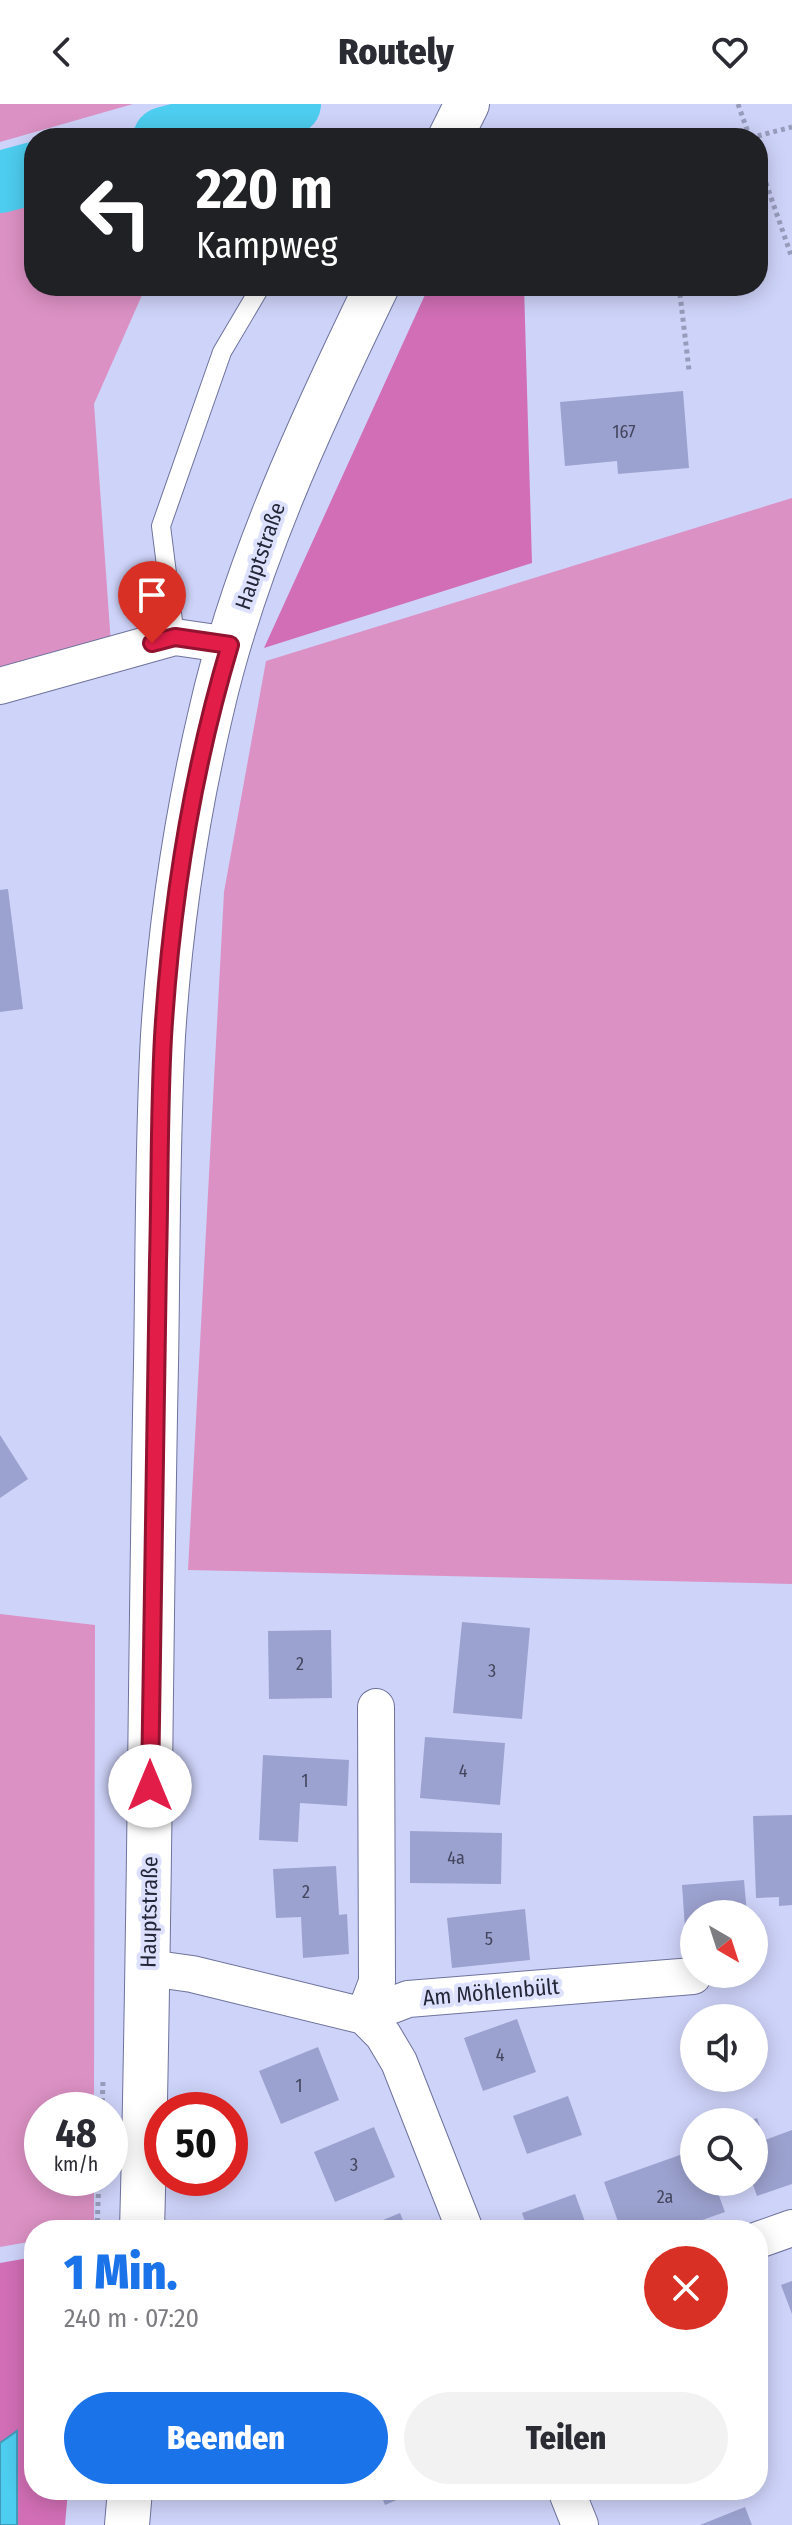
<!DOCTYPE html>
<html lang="de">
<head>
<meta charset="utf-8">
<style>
  body { margin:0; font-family:"Fira Sans Condensed",sans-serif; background:#f2f2f3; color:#2b2b33; height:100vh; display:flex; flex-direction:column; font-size:30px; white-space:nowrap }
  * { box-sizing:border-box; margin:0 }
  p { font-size:26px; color:#7c7c81 }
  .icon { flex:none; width:44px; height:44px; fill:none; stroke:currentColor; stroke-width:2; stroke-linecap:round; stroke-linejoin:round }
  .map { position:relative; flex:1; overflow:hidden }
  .drawer { position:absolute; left:24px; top:2116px; width:744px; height:280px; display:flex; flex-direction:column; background:#fff; border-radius:32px; box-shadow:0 4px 20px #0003 }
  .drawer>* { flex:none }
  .banner { position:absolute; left:24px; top:24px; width:744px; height:168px; border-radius:32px; box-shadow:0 4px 20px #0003; background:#202124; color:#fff; overflow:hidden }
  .needle { width:52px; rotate:141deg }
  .buttons { position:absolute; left:680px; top:1796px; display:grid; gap:16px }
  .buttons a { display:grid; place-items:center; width:88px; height:88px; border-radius:50%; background:#fff; box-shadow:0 4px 20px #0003; font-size:40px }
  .speed { position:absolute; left:24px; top:1988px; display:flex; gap:16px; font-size:40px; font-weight:700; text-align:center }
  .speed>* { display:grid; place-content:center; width:104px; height:104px; border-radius:50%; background:#fff; box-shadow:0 4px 20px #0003; line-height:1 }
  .speed small { font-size:20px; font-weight:400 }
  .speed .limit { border:12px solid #d22; background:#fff; color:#111 }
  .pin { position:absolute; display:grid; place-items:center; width:68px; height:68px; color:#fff; margin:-82px -34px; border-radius:50% 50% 50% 0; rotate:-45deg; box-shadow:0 0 8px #0007 }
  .pin .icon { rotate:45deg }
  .me { position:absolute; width:88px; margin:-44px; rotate:0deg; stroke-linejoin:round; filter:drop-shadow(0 0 6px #0008) }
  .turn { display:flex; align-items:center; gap:28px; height:168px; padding:0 40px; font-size:36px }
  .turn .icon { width:104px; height:104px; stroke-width:2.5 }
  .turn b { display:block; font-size:56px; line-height:68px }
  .round { display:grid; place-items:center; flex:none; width:84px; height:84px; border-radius:42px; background:#f2f2f3 }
  .overview { display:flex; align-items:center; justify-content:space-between; height:136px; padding:0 40px }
  h1 { font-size:48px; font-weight:800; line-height:60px; color:#1a73e8 }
  .button { display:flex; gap:16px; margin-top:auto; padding:16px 40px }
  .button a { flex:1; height:92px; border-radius:48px; background:#1a73e8; color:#fff; font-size:32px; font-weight:800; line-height:92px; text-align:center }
  .button a+a { background:#f2f2f3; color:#2b2b33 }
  header { display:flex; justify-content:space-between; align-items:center; height:104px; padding:0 40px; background:#fff; font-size:36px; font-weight:800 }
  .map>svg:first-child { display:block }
  .green { fill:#dc91c4 }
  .forest { fill:#d16eb5 }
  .water { fill:#4dcdef; stroke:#419bb8; stroke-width:2 }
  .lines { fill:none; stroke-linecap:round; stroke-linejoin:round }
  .river { stroke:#4dcdef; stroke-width:62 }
  .building { fill:#9ca2cf }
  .lane-casing { stroke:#6e739d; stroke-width:20 }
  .street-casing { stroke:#6e739d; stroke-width:38 }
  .secondary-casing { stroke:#6e739d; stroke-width:46 }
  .path { stroke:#989cbc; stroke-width:5; stroke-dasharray:4 4; stroke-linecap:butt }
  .lane { stroke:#fff; stroke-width:18 }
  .street { stroke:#fff; stroke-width:36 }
  .secondary { stroke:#fff; stroke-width:44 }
  .route-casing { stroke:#92132f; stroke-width:20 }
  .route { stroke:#e11d48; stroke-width:14 }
  .labels { text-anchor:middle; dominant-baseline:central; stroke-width:8; stroke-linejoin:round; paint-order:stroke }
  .number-label { font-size:18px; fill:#43465e }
  .street-label { font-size:22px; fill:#252738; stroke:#dde1fe }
</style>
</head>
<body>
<header><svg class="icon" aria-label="back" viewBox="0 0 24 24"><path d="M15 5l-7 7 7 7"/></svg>Routely<svg class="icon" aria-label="heart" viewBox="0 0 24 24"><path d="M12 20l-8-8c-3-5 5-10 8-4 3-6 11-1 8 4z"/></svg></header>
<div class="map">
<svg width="792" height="2421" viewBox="0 0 792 2421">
  <rect width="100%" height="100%" fill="#ced3f9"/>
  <path class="green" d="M0,0h133l-133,38z
    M34,83v99h112l-52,118 17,240 -111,28v-475z
    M792,394v1086l-604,-14 36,-678 42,-231z
    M0,1510l95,11 -1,485h-52v68h52v51l-60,1v11l-34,6z"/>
  <path class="forest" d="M429,182h95l8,277 -268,85z
    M34,2153v233h34l-3,35h-65v-262z"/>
  <path class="water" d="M17,2327v94h-17v-82z"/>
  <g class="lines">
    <path class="river" d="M164,34l126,-34
      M0,78l34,-9"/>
  </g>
  <path class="building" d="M683,287l6,77 -71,6 -1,-13 -52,5 -5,-64z
    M8,785l15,120 -23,3v-122z
    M0,1331l28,44 -28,19z
    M462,1518l68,6 -8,91 -69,-6z
    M331,1526l1,68 -63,1 -1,-68z
    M425,1633l80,6 -5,62 -80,-7z
    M263,1651l86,5 -2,46 -47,-3 -2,39 -39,-2z
    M792,1711v90l-13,1v-9l-23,1 -3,-82z
    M410,1727l92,2 -1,51 -91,-1z
    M336,1762l3,49 8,-1 2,40 -46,4 -2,-41 -25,1 -3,-49z
    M744,1776l3,34h-53v13l-9,1 -3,-43z
    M525,1805l5,51 -78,8 -5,-50z
    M517,1915l19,53 -53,19 -19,-53z
    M318,1943l21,53 -58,24 -22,-53z
    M568,1992l14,39 -55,19 -14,-38z
    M757,2014l8,22 27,-10v54l-35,12 -5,-14h2v-60h-7z
    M374,2023l21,50 -60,25 -21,-50z
    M694,2046v32h20l11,30 -51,18h-53l-17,-48z
    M575,2090l13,36h-60l-6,-17z
    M400,2109l7,17h-48z
    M792,2177v33l-11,-29z
    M379,2386h41l-35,15z
    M745,2403l7,18h-52z"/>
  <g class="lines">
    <g class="lane-casing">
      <path id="lane" d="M175,533l-14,-111 61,-174 39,-66"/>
    </g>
    <g class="street-casing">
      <path id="street" d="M0,582l175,-49 55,8
        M149,1864l43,6 172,42 19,19 16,27 66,168
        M364,1912l44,-17 285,-23
        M364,1912l13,-34 -1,-275
        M758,2136l34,-12
        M566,2386l14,35"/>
    </g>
    <g class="secondary-casing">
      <path id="secondary" d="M450,34l17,-34
        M142,2126c8,-288 8,-577 14,-866 2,-109 1,-219 7,-328 7,-109 23,-218 48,-324 33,-146 101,-292 166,-426
        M127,2421l3,-35"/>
    </g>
    <path class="path" d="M738,0l12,34
      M750,34l42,-11
      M758,56l34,98
      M679,182l10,84
      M102,2006l1,-29
      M97,2126l2,-52"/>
    <use href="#lane" class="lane"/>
    <use href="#street" class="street"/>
    <use href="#secondary" class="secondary"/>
  </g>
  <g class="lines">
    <g class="route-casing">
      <path id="route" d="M150,1682c2,-175 4,-350 8,-525 2,-75 1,-150 5,-224 8,-132 29,-265 67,-392l-55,-8 -23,6"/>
    </g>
    <use href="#route" class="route"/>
  </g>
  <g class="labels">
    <g class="number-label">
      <text x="624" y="328">167</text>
      <text x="300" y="1560">2</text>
      <text x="492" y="1567">3</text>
      <text x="463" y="1667">4</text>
      <text x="305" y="1677">1</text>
      <text x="456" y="1754">4a</text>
      <text x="306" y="1788">2</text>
      <text x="489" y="1835">5</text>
      <text x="500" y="1951">4</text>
      <text x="299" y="1982">1</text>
      <text x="354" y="2061">3</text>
      <text x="665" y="2093">2a</text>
    </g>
    <g class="street-label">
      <text transform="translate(260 452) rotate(-71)">Hauptstraße</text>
      <text transform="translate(149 1808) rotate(-89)">Hauptstraße</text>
      <text transform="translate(491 1888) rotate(-5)">Am Möhlenbült</text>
    </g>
  </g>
</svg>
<div class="buttons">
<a><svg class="needle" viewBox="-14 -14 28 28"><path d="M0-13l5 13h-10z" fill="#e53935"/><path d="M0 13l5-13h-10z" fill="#7c7c81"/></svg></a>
<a><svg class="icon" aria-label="sound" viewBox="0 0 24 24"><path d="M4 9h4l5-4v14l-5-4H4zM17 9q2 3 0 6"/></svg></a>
<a><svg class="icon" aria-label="search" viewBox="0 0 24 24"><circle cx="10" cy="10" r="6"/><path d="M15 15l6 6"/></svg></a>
</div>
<div class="speed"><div>48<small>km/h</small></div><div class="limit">50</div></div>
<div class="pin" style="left:152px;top:539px;background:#d93025"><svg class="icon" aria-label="arrive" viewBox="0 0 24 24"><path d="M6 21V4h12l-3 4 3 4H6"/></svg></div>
<svg class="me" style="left:150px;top:1682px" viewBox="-20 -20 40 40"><circle r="19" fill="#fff"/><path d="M0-13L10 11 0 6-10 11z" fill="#e11d48"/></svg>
<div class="banner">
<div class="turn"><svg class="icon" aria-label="left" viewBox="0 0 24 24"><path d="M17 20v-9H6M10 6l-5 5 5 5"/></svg><div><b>220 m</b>Kampweg</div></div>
</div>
<section class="drawer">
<div class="overview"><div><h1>1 Min.</h1><p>240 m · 07:20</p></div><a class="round" style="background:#d93025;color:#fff"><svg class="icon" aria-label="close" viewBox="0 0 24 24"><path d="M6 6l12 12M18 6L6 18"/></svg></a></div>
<div class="button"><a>Beenden</a><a>Teilen</a></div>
</section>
</div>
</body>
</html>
